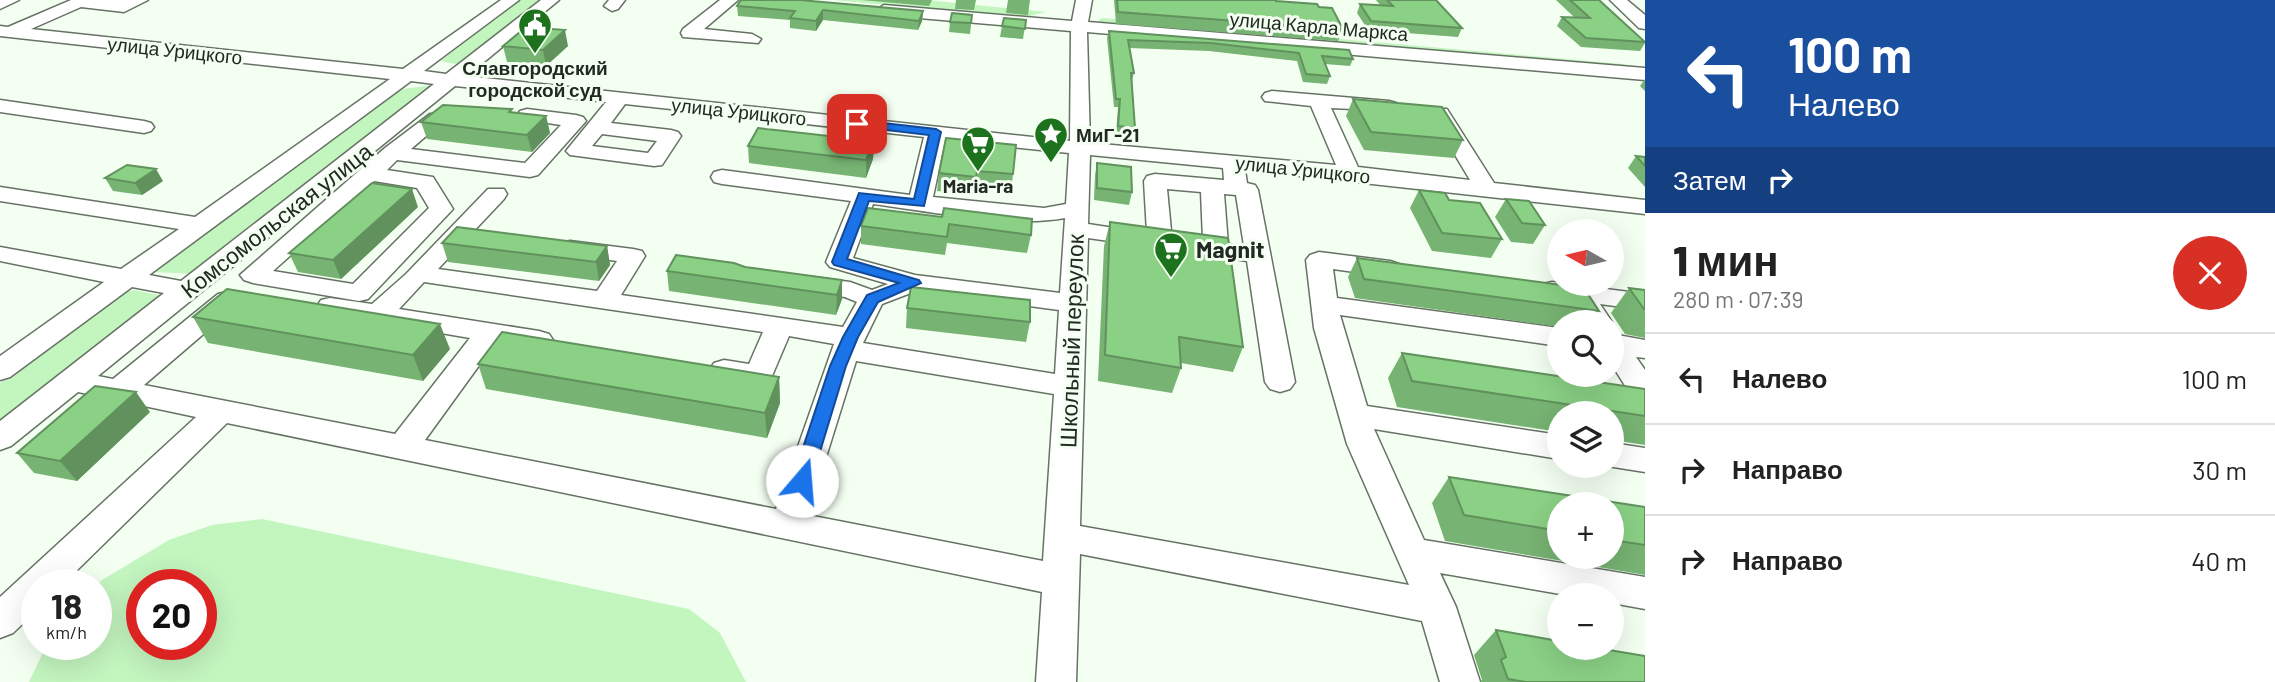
<!DOCTYPE html>
<html lang="ru">
<head>
<meta charset="utf-8">
<style>
  body { margin:0; font-family:Barlow,sans-serif; background:#f6f6f6; color:#222; height:100vh; display:flex; flex-direction:column; font-size:26px; white-space:nowrap }
  * { box-sizing:border-box; margin:0 }
  p { font-size:23px; color:#767676 }
  .icon { flex:none; width:38px; height:38px; fill:none; stroke:currentColor; stroke-width:2; stroke-linecap:round; stroke-linejoin:round }
  .map { position:relative; flex:1; overflow:hidden }
  .panel { display:flex; flex-direction:column; background:#fff; width:630px }
  .panel>* { flex:none }
  .guide { background:#1a4fa0; color:#fff; overflow:hidden }
  .needle { width:46px; rotate:278deg }
  .tools { position:absolute; left:1547px; top:219px; display:grid; gap:14px }
  .tools a { display:grid; place-items:center; width:77px; height:77px; border-radius:50%; background:#fff; box-shadow:0 7px 28px #0002; font-size:35px }
  .speed { position:absolute; left:21px; top:569px; display:flex; gap:14px; font-size:35px; font-weight:700; text-align:center }
  .speed>* { display:grid; place-content:center; width:91px; height:91px; border-radius:50%; background:#fff; box-shadow:0 7px 28px #0002; line-height:1 }
  .speed small { font-size:18px; font-weight:400 }
  .speed .limit { border:10px solid #d22; background:#fff; color:#111 }
  .pin { position:absolute; display:grid; place-items:center; width:60px; height:60px; color:#fff; margin:-30px; border-radius:14px; box-shadow:0 4px 10px #0006 }
  .me { position:absolute; width:77px; margin:-38px; rotate:18deg; stroke-linejoin:round; filter:drop-shadow(0 0 5px #0008) }
  .turn { display:flex; align-items:center; gap:24px; height:147px; padding:0 28px; font-size:32px }
  .turn .icon { width:91px; height:91px; stroke-width:2.5 }
  .turn b { display:block; font-size:49px; line-height:60px }
  .then { display:flex; align-items:center; height:66px; padding:0 28px; background:#0003; gap:14px; font-size:26px }
  .round { display:grid; place-items:center; flex:none; width:74px; height:74px; border-radius:37px; background:#f6f6f6 }
  .headline { display:flex; align-items:center; justify-content:space-between; height:119px; padding:0 28px }
  h1 { font-size:42px; font-weight:800; line-height:52px }
  ul { padding:0; list-style:none }
  li { display:flex; align-items:center; gap:21px; height:91px; padding:0 28px; border-top:2px solid #e0e0e0 }
  li div { flex:1 }
  li b { display:block; font-size:26px }
  li em { font-style:normal }
  main { display:flex; flex:1; min-height:0 }
  .map>svg:first-child { display:block }
  .green { fill:#c3f5bf; fill-rule:evenodd }
  .lines { fill:none; stroke-linecap:round; stroke-linejoin:round }
  .minor-casing { stroke:#667364; stroke-width:3 }
  .minor { fill:#fff; fill-rule:evenodd }
  .wall { fill:#77b372; fill-rule:evenodd }
  .shaded-wall { fill:#61925d }
  .building { fill:#8ad085; stroke:#61925d; stroke-width:2 }
  .route { fill:#1a73e8; stroke:#114b97; stroke-width:2 }
  .labels { text-anchor:middle; dominant-baseline:central; stroke-width:6; stroke-linejoin:round; paint-order:stroke }
  .far-street-label { font-size:19px; fill:#222822; stroke:#f3fff1 }
  .far-poi-label { font-size:19px; font-weight:bold; fill:#222822; stroke:#f3fff1 }
  .street-label { font-size:23px; fill:#222822; stroke:#f3fff1 }
  .poi-label { font-size:23px; font-weight:bold; fill:#222822; stroke:#f3fff1; text-anchor:start }
</style>
</head>
<body>
<main>
<div class="map">
<svg width="1645" height="682" viewBox="0 0 1645 682">
  <rect width="100%" height="100%" fill="#f3fff1"/>
  <path class="green" d="M519,0h26l-79,60 -11,4 -14,-3z
    M834,0h92l120,12 -21,5h-19z
    M1102,18l520,46 23,4v5l-545,-49 -2,-3z
    M435,85l-238,189 -44,-2 249,-183z
    M133,290l26,5 -6,9 -153,121v-42l121,-89z
    M262,519l427,90 31,24 26,49h-717l18,-38h49v-58l6,-6 67,-40 43,-15zM142,584h59v60h-59z"/>
  <g class="lines">
    <g class="minor-casing">
      <path id="minor" d="M0,0h19l-19,9z
        M71,0h77l-24,12 -43,-5 -50,22 372,40 98,-69h18l-95,71 22,3 95,-74h18l-92,76 603,65 1,-110 -187,-16 -8,-5 8,-5 188,16 4,-21h16l-4,22 557,46v12l-558,-48 3,111 246,22 -25,-59 -46,-5 -3,-4 3,-4 7,-2 117,10 7,2 3,4 -3,4 -65,-3 27,59 112,13 -40,-67 3,-4h14l47,74 151,17v14l-400,-44 2,13 8,2 3,5 37,192 -5,7 -10,3 -10,-3 -5,-7 -18,-121 -65,-10 -3,-5 3,-5 21,-1 -2,-48 -34,-3 5,52 -3,5c-10,3 -17,-2 -25,0l-56,-8 -8,288 329,59 -62,-141 -33,-116 -8,-68 4,-5 9,-3 71,9 9,3 4,5 -4,5 -9,3 -57,-8 4,29 222,30v18l-219,-31 27,91 192,29v24l-185,-30 50,111 221,37v32l-33,-6v-8h-46l-126,-22 16,34 24,75h-40l-18,-61 -342,-67 -4,128h-40l6,-90 -815,-169 -164,161h-26v26l-24,23 -13,5v-41l196,-180 -118,-25 -67,54 -11,4v-29l164,-128 -32,-6 -122,90 -10,3v-24l104,-74 -104,-21v-14l121,22 58,-40 -179,-28v-14l195,30 195,-138 -390,-43v-10l8,1zM411,81l23,3 -253,197 -32,-6zM455,86l151,16 -40,49 4,4 84,11 8,-1 19,-29 -3,-4 -7,-2 -60,-7 14,-19 299,33 -14,58 -188,-25 -8,2 -3,5 3,5 8,2 129,17 -25,61 4,5 58,17 -16,6 -22,-8 -46,-6 -9,2 -4,6 4,6 50,7 12,5 -14,25 -222,-32 24,-39 -3,-5 -9,-2 -63,-8 -9,2 -3,5 3,5 56,8 -20,30 -159,-22 66,-70 3,-5 -3,-5h-16l-82,85 -34,30 -42,-6 -9,2 -4,6 4,6 9,2 140,24 -75,96 -251,-49 92,-79 4,-6 -4,-6 -9,-2 -9,2 -105,85 -15,-3zM602,134l55,7 -9,12 -56,-7zM945,140l124,13 -3,51 -22,4 -111,-11zM1090,155l133,13 1,12 -69,-6 -8,2 -3,5 3,52 -59,-9zM1224,194l12,1 8,51 -16,-2zM873,204c55,7 139,24 192,14l-5,75 -145,-18 -62,-17zM424,282l339,50 -14,32 -25,-4 -10,3 -5,7 5,7 45,9 10,-3 20,-47 45,8 -58,165 -351,-69 71,-98 43,7 10,-3 4,-6 -4,-6 -10,-3 -140,-22zM916,291l143,19 -4,64 -192,-31 19,-39zM856,361l198,33 -11,167 -235,-46z
        M609,0h16l-7,9 -6,2 -8,-5z
        M720,0h18l-34,29 48,5 9,5 -3,4 -75,-6 -2,-4 2,-4z
        M1610,0h17l18,15v14l-6,-1z
        M0,100l144,21 7,2 3,4 -3,4 -7,2 -144,-21z
        M527,109l49,6 7,2 3,4 -48,54 -8,2 -133,-17 -10,10 46,7 20,32 -85,90 -9,2 -106,-18 -9,-3 -4,-5 145,-127 45,-34h14l3,4 -36,31 114,14 36,-38 -41,-6 -3,-4 3,-4zM374,181l43,7 12,20 -76,76 -80,-13z
        M1552,282l26,3 11,-1 9,4 47,6v16l-45,-6 12,18h-28l-13,-22 -28,-4 -4,-6 4,-6z
        M1612,334l33,6v18l-9,-1 9,13v33l-11,-3 -22,-35z
        M1612,443l33,5v24l-38,-6h5z"/>
    </g>
    <use href="#minor" class="minor"/>
  </g>
  <path class="wall" d="M861,0h71l-3,6z
    M956,0h20l-2,10 -19,-1z
    M1008,0h22l-2,15 -22,-2z
    M1114,0h162v1l43,6 24,22 -5,12 -222,-17z
    M1376,0h60l26,28 -4,9 -90,-7 -11,-17 3,-9 21,2z
    M1556,0h43l46,42v1l-5,8 -59,-4 -24,-21 5,-9h12z
    M737,6l186,5 -1,10 -4,9 -95,-10 -7,11 -26,-3v-8l-52,-4z
    M972,15l-2,19 -21,-2 1,-10z
    M1026,20l-3,19 -23,-2 2,-11z
    M1109,31l244,28 -3,7 -25,-2 5,12 -3,8 -24,-2 -6,-21 -88,-10 -80,-3 5,25 -2,8 3,47 -2,9 -17,-2 2,-28h-4l-7,-69z
    M503,46h65l-22,20 -39,-4z
    M1645,79v12l-5,-5z
    M1353,99l110,41 -9,18 -90,-8 -18,-34z
    M513,112l33,4 4,17 -18,19 -105,-13 -6,-17z
    M946,138l67,36 -2,18 -36,-3 -1,6 -37,-4 2,-18z
    M874,141l-1,18 -7,19 -117,-15 -1,-17z
    M1636,156l9,1v30l-17,-19z
    M1097,163l35,29 -3,13 -35,-5 1,-25z
    M105,178l58,3 -21,14 -29,-4z
    M1419,190l83,49 -11,19 -59,-7 -22,-43z
    M1506,199l39,26 -12,19 -22,-2 -16,-25z
    M418,207l-77,72 -43,-7 -9,-19z
    M868,208l163,27 -4,18 -80,-10 -2,12 -84,-11v-18z
    M1110,222l133,125 -10,25 -52,-9v5l-9,25 -74,-12 6,-135z
    M442,243l165,3 3,19 -11,16 -151,-19z
    M1357,258l242,53 -8,11h-32v5l-204,-29 -7,-21z
    M745,267l97,13v19l-6,16 -167,-24 -2,-20z
    M1629,288l16,2v48l-20,-4 -14,-21z
    M907,308l123,14 -4,20 -120,-14z
    M193,317l257,32 -27,32 -215,-38z
    M1402,353l243,36v56l-33,-5v-27h-53v19l-162,-25 -9,-29z
    M478,364l301,13 1,26 -13,35 -281,-49z
    M150,412l-73,69 -43,-8 -17,-20z
    M1449,477l196,30v68l-200,-34 -13,-38zM1559,504h53v52h-53z
    M1496,630l149,52h-165l2,-2 -8,-25z"/>
  <path class="shaded-wall" d="M823,10v10l-7,11v-10z
    M923,11l-1,10 -4,9 1,-9z
    M565,30l3,16 -22,20 -3,-16z
    M546,116l4,17 -18,19 -5,-17z
    M874,141l-1,18 -7,19v-18z
    M156,169l7,12 -21,14 -7,-12z
    M412,189l6,18 -77,72 -8,-19z
    M607,246l3,19 -11,16 -3,-19z
    M842,280v19l-6,16 1,-20z
    M440,324l10,25 -27,32 -10,-26z
    M779,377l1,26 -13,35 -2,-25z
    M136,392l14,20 -73,69 -17,-20z"/>
  <path class="building" d="M741,0h59l123,11 -4,10 -96,-11 -7,11 -26,-3 5,-7 -58,-5z
    M1117,0h159v1l41,3 2,3 13,1 11,21 -225,-17z
    M1387,0h49l26,28 -91,-7 -11,-17 33,2z
    M1570,0h29l46,42 -59,-4 -24,-21 28,1z
    M952,13l20,2 -1,8 -21,-1z
    M1004,18l22,2 -1,9 -23,-3z
    M526,27l39,3 -22,20 -40,-4z
    M1109,31l240,19 4,9 -31,-3 8,20 -24,-2 -7,-21 -88,-10 -83,-3 6,33h-3l4,55 -17,-2 2,-27h-4z
    M1353,99l89,8 21,33 -92,-8z
    M443,105l69,4 -3,3 37,4 -19,19 -106,-13z
    M758,128l116,13 -8,19 -118,-14z
    M946,138l70,7 -3,29 -36,-3 -1,6 -37,-4z
    M1636,156l9,1v9z
    M1097,163l34,4 1,25 -35,-4z
    M127,165l29,4 -21,14 -30,-5z
    M372,183l40,6 -79,71 -44,-7z
    M1419,190l26,3 4,7 31,3 22,36 -60,-6z
    M1506,199l23,2 16,24 -23,-2z
    M868,208l74,9 2,-9 88,11 -1,16 -82,-11 -2,13 -86,-11z
    M1110,222l118,16 15,109 -64,-10 2,31 -76,-13z
    M457,227l150,19 -11,16 -154,-19z
    M676,255l58,8 11,4 97,13 -5,15 -170,-24z
    M1357,258l227,30 15,23 -235,-32z
    M911,287l119,13v22l-123,-14z
    M1629,288l16,2v19h-1z
    M227,289l213,35 -27,31 -220,-38z
    M502,332l277,45 -14,36 -287,-49z
    M1402,353l243,36v27l-233,-35z
    M95,386l41,6 -76,69 -43,-8z
    M1449,477l196,30v38l-33,-5v-36h-53v27l-95,-16z
    M1496,630l63,11v7h38l48,8v26h-119l-18,-3 -7,-19 5,-3z"/>
  <path class="route" d="M857,120l79,9 5,3 -17,74 -55,-5 -22,58 72,21 2,3 -43,19 -20,35 -12,29 -35,115 -3,5 -6,2 -7,-2 -3,-5 38,-115 13,-29 24,-42 32,-12 -65,-18 -2,-3 27,-69 55,6 15,-64 -76,-9 -2,-2z"/>
  <defs>
    <g id="civic-pin" transform="scale(1.75)"><path d="M0 17L-7.5 6A9.5 9.5 0 1 1 7.5 6Z" fill="#1d721d" stroke="#f3fff1"/><path d="M-.6-6.5H3V-4.5H.6V-3L4-1V1h2V6H-6V1h2V-1L-.6-3ZM-1.2 2.5V6h2.4V2.5Z" fill="#fff"/></g>
    <g id="sight-pin" transform="scale(1.75)"><path d="M0 17L-7.5 6A9.5 9.5 0 1 1 7.5 6Z" fill="#1d721d" stroke="#f3fff1"/><path d="M0-6L1.8-2.2L6-1.7L2.9 1.2L3.7 5.4L0 3.3L-3.7 5.4L-2.9 1.2L-6-1.7L-1.8-2.2Z" fill="#fff"/></g>
    <g id="supermarket-pin" transform="scale(1.75)"><path d="M0 17L-7.5 6A9.5 9.5 0 1 1 7.5 6Z" fill="#1d721d" stroke="#f3fff1"/><path d="M-6-5.5h2.5l.6 2H6L4.5 2H-2.5L-4.4-4H-6ZM-1.5 3.2a1.3 1.3 0 1 0 .1 0ZM3 3.2a1.3 1.3 0 1 0 .1 0Z" fill="#fff"/></g>
  </defs>
  <g fill-rule="evenodd">
    <use href="#civic-pin" x="535" y="25"/>
    <use href="#sight-pin" x="1051" y="134"/>
    <use href="#supermarket-pin" x="978" y="143"/>
    <use href="#supermarket-pin" x="1171" y="249"/>
  </g>
  <g class="labels">
    <g class="far-street-label">
      <text transform="translate(1319 26) rotate(5)">улица Карла Маркса</text>
      <text transform="translate(175 50) rotate(6)">улица Урицкого</text>
      <text transform="translate(739 111) rotate(6)">улица Урицкого</text>
      <text transform="translate(1303 169) rotate(6)">улица Урицкого</text>
    </g>
    <g class="far-poi-label">
      <text x="535" y="67">Славгородский<tspan x="535" dy="22">городской суд</tspan></text>
      <text x="1076" y="134" text-anchor="start">МиГ-21</text>
      <text x="978" y="185">Maria-ra</text>
    </g>
    <g class="street-label">
      <text transform="translate(276 220) rotate(-38)">Комсомольская улица</text>
      <text transform="translate(1071 341) rotate(-88)">Школьный переулок</text>
    </g>
    <g class="poi-label">
      <text x="1196" y="249">Magnit</text>
    </g>
  </g>
</svg>
<div class="tools">
<a><svg class="needle" viewBox="-14 -14 28 28"><path d="M0-13l5 13h-10z" fill="#e53935"/><path d="M0 13l5-13h-10z" fill="#767676"/></svg></a>
<a><svg class="icon" aria-label="search" viewBox="0 0 24 24"><circle cx="10" cy="10" r="6"/><path d="M15 15l6 6"/></svg></a>
<a><svg class="icon" aria-label="layers" viewBox="0 0 24 24"><path d="M12 4l9 5-9 5-9-5zM3 14l9 5 9-5"/></svg></a>
<a>+</a>
<a>−</a>
</div>
<div class="speed"><div>18<small>km/h</small></div><div class="limit">20</div></div>
<div class="pin" style="left:857px;top:124px;background:#d93025"><svg class="icon" aria-label="arrive" viewBox="0 0 24 24"><path d="M6 21V4h12l-3 4 3 4H6"/></svg></div>
<svg class="me" style="left:802px;top:481px" viewBox="-20 -20 40 40"><circle r="19" fill="#fff"/><path d="M0-13L10 11 0 6-10 11z" fill="#1a73e8"/></svg>
</div>
<section class="panel">
<div class="guide">
<div class="turn"><svg class="icon" aria-label="left" viewBox="0 0 24 24"><path d="M17 20v-9H6M10 6l-5 5 5 5"/></svg><div><b>100 m</b>Налево</div></div>
<div class="then">Затем<svg class="icon" aria-label="right" viewBox="0 0 24 24"><path d="M7 20v-9h11M14 6l5 5-5 5"/></svg></div>
</div>
<div class="headline"><div><h1>1 мин</h1><p>280 m · 07:39</p></div><a class="round" style="background:#d93025;color:#fff"><svg class="icon" aria-label="close" viewBox="0 0 24 24"><path d="M6 6l12 12M18 6L6 18"/></svg></a></div>
<ul>
<li><svg class="icon" aria-label="left" viewBox="0 0 24 24"><path d="M17 20v-9H6M10 6l-5 5 5 5"/></svg><div><b>Налево</b></div><em>100 m</em></li>
<li><svg class="icon" aria-label="right" viewBox="0 0 24 24"><path d="M7 20v-9h11M14 6l5 5-5 5"/></svg><div><b>Направо</b></div><em>30 m</em></li>
<li><svg class="icon" aria-label="right" viewBox="0 0 24 24"><path d="M7 20v-9h11M14 6l5 5-5 5"/></svg><div><b>Направо</b></div><em>40 m</em></li>
</ul>
</section>
</main>
</body>
</html>
